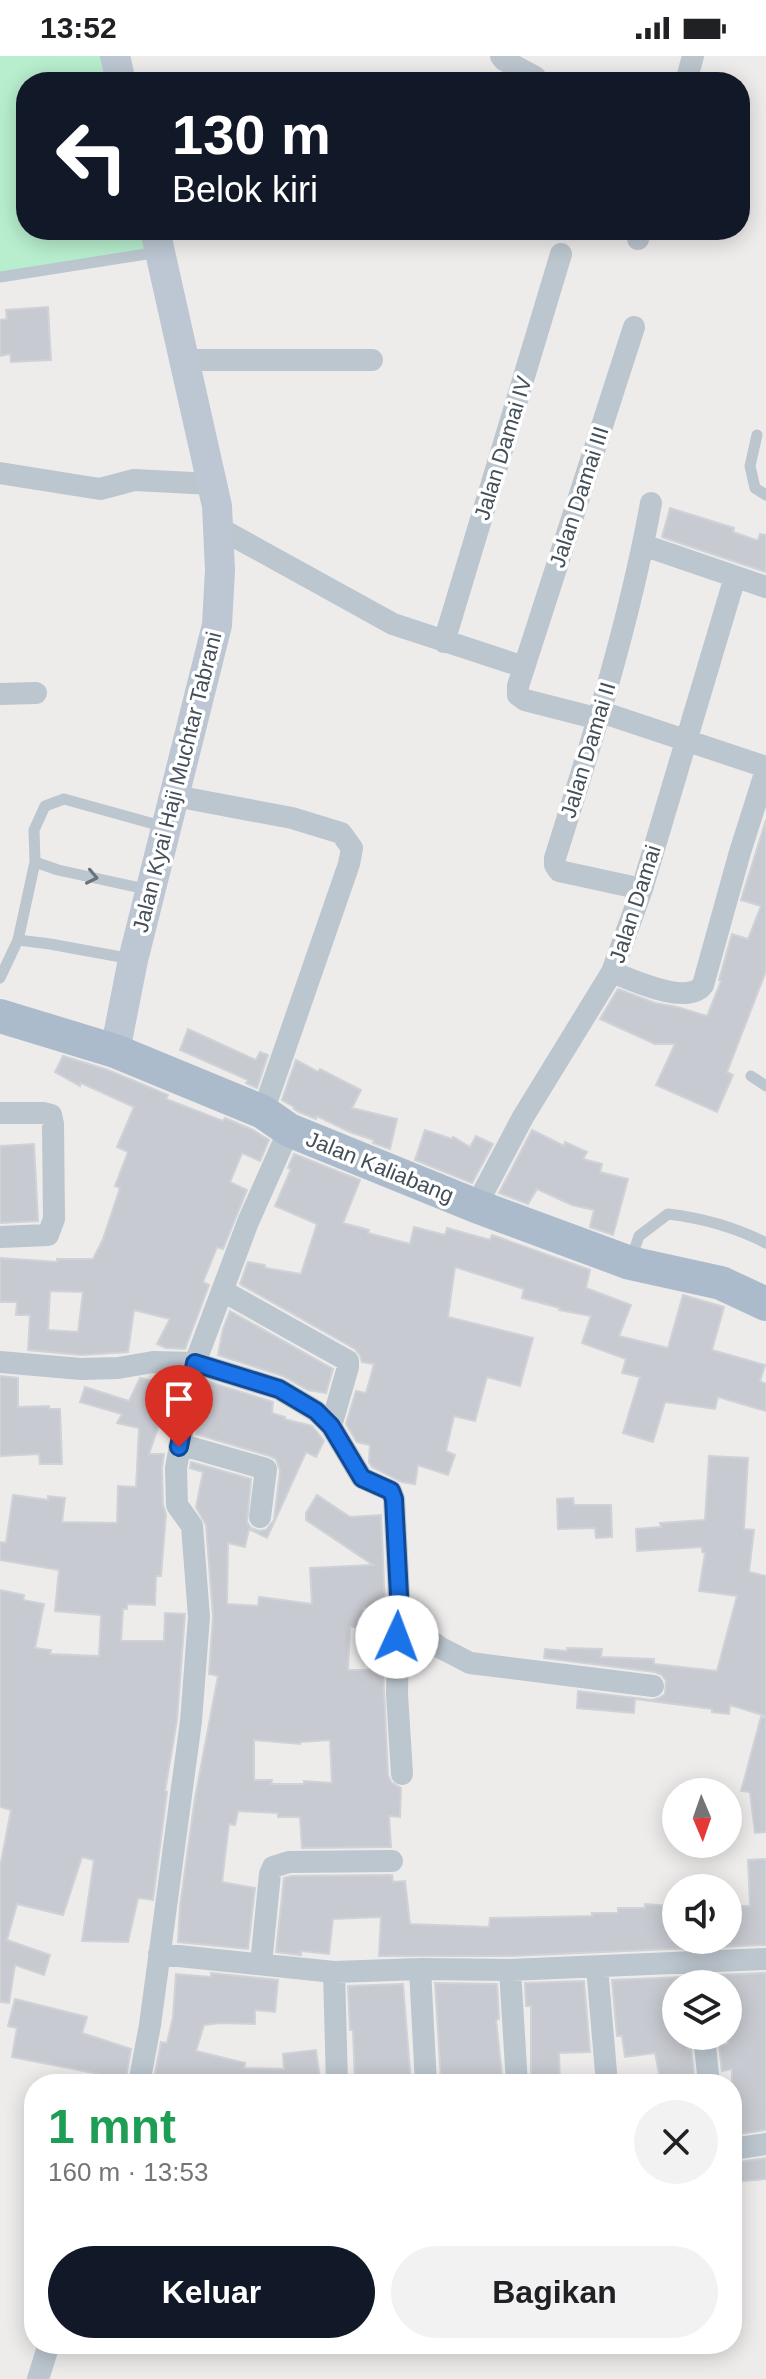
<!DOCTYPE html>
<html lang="id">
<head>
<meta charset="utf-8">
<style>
  body { margin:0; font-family:Helvetica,sans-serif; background:#f2f2f2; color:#202124; height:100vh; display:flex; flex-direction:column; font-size:30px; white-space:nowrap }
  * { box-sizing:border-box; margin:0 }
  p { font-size:26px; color:#757577 }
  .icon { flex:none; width:44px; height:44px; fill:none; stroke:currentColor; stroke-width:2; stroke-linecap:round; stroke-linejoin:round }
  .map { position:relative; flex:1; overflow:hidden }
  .drawer { position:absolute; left:24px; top:2018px; width:718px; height:280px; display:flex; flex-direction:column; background:#fff; border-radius:32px; box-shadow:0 4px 20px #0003 }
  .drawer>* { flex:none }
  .top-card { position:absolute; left:16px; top:16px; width:734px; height:168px; border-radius:32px; box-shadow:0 4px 20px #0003; background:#111827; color:#fff; overflow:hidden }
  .needle { width:52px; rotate:178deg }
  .fabs { position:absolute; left:662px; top:1722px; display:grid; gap:16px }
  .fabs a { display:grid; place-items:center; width:80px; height:80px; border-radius:50%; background:#fff; box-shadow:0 4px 20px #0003; font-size:40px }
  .pin { position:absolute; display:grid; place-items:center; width:68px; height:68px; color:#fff; margin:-82px -34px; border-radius:50% 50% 50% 0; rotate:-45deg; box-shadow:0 0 8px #0007 }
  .pin .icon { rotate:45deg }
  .me { position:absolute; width:88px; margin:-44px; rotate:2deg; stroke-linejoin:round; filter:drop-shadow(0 0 6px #0008) }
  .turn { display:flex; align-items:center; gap:28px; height:168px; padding:0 24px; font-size:36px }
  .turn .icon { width:104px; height:104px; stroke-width:2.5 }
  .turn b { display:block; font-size:56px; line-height:68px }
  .round { display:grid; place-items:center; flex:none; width:84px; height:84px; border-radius:42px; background:#f2f2f2 }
  .overview { display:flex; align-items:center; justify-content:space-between; height:136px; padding:0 24px }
  h1 { font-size:48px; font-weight:700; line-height:60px; color:#1e9e55 }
  .action { display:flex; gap:16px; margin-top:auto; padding:16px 24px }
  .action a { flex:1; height:92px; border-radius:48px; background:#111827; color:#fff; font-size:32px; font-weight:700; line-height:92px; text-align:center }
  .action a+a { background:#f2f2f2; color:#202124 }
  .status { display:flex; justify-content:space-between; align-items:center; height:56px; padding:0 40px; background:#fff; direction:ltr }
  .status svg { height:22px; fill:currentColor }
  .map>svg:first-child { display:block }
  .green { fill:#b8eece }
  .building { fill:#c8cad1; stroke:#cfd2d7; stroke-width:2; fill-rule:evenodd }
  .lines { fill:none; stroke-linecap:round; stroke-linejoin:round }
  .lane { stroke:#bcc6ce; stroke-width:11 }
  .street { stroke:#bcc6ce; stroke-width:22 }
  .secondary { stroke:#bcc7d3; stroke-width:30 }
  .primary { stroke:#abbbcb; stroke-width:34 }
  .oneway { stroke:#68737c }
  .route-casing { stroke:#114b97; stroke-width:20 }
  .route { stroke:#1a73e8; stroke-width:14 }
  .labels { text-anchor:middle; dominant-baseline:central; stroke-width:7; stroke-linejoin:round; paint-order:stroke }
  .street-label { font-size:22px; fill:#444f59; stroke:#fff }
</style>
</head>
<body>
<div class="status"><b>13:52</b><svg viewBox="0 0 49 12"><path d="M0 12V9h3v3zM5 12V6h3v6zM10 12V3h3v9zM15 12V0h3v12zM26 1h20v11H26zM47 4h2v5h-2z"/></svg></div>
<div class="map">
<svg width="766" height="2323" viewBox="0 0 766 2323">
  <rect width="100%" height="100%" fill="#eeebeb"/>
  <path class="green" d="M0,0h115l6,26h-95v148h129l5,22 -160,25z"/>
  <path class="building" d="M48,251l3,53 -40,2 -1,-8 -10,2v-36l7,-1 -1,-9z
    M670,452l64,20 -1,4 23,8h2l2,-6 6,1v37l-104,-35z
    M766,764v151l-39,101 6,3 -16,37 -61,-27 19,-41h-20l-55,-25 18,-30 37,14 22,4 30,9 14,-35 -2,-1 13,-46 16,5 13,-33 -20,-6z
    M188,973l68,31 4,-8 8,3 -11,33 -11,-5 2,-3 -68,-30z
    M63,1000l45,14 60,25 -2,4 57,22 2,-3 28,12 16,10 -9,21 -18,-8 -12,29 17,8 -24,59 -6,-2 -14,35 6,3 -24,64 -19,-1 -9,-4 13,-25 -36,-9 -6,42 -47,3 -53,-5 2,-35h-14l1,-13h-17v-44l57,4v-3h36l10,-20 17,-51 -5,-2 13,-34 -11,-5 17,-40 -53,-24 -1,3 -25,-14zM50,1235l33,1 -5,40 -30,-2z
    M296,1004l22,12 2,-3 41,21 -9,18 45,11 -7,30 -17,-6 1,-3 -24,-8 -33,-16 -1,3 -17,-7 -5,-3v-2l-12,-7z
    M425,1074l27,9 1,-2 17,10 6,-11 17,8 -21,39 -57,-23z
    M532,1074l32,16 1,-4 22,10 -4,7 19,5 -2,8 28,7 -15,56 -23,-8 4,-17 -22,-5 -35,-16 -9,15 -29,-11z
    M34,1088l4,77 -38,2v-77z
    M294,1098l66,26 -17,43 26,7 -1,3 42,11 4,-17 31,8 2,-7 43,12 2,-5 98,35 -4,18 45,17 -12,31 49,12 15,-53 41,12 -12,43 53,15 -5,16 6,3v27l-48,-14 -3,12 -50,-7 -12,40 -30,-9 17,-56 -18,-4 4,-14 -44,-16 9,-27 -32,-6 1,-2 -38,-10 2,-9 -69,-22 -7,50 85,21 -13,48 -33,-9 -12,44 -21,-5 -8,35 9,4 -7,20 -30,-10 -3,19 -13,-2 -30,-15 -3,-5 1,-17 -13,-3 -11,-18 10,-33 10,2 8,-29 -12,-2 -2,-7 -5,-6 -115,-65 8,-22 17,3v3l36,6 16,-50 -42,-18 16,-37 -3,-1z
    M230,1255l103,58 -7,24 -18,-3 -25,-14 -65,-21 5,-26z
    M0,1320l18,2v29l31,-1v3h11l2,55h-22l-1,-10 -39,2z
    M159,1320l19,1 -2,12 -4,-2 -23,67h15l-2,14 1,37 3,9 -5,62h-5l-1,29 -28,-1v5h-4l-2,32h43l1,-28 20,1 -8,106 -12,71 2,1 -14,108 -15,-2 -10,44 -46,-1 12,-81 -12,-3 -19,58 -46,-11 -10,36 43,15 -6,20 -29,-10 -6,38 -9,-1v-135l11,-57 -11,-3v-217l24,5 -1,5 21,4 -9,44 16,2 -1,4 49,2 2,-41 -46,-4 4,-41 -59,-10v-18l6,1 7,-48 35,5v-4l17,2 -3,24 55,1 1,-37 18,1 3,-59 -22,-5 5,-9 -42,-12 5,-15 44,14 11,-23 17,4z
    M206,1325l67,21 -1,11 13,4 -1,2 28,7 12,15 -8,16 -10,-5 -39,86 -18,-9 -4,18 -17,-4 -1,61 31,2 1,-9 53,7 -2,-36 63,-3 -67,-45v-7l11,-18 33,22 31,-2 4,93 -22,-1v20h-13l-2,43h35l5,105 3,7 10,6 -1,29 -11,-1 2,31 -89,1 -2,-31h-22v-4l-40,-2 -3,14 -6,-1 -7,58 33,6 -7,61 -70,-7 2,-36 15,-108 23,-122 -9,-2 4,-58 -7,-91 -10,-18 7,-35 -13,-4 1,-6 60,17 -4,43 4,6 8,3 7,-1 8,-10 6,-49 -4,-12 -6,-3 -74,-22 9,-35 -2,-1zM254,1684l46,4v-2l30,-2 2,43 -28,-2v3h-33l1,-4h-18z
    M709,1400l39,2 -4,71 10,1 -5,42 17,4v140l-36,-11 -1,9 -17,-2v-3l-77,-10 -1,14 -57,-5 1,-17 74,9 7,-2 6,-4 1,-13 -4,-6 -7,-3 -111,-14 1,-9 22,2v-3l35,1 -1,8 53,2v5l63,7 20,-75 -38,-5 6,-38 -3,-1v-5l-65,4 -1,-22 25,-2 -1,-4 45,-3z
    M573,1442l1,7h37l1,32 -16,1 -1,-10 -37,1 -1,-30z
    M761,1661l5,1v114l-11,1 -5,-41 -9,-1z
    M766,1803v86l-256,11h-131l2,-39 -48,2 -4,35 -28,-3v4l-25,-3 8,-74 7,-2 101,-1 1,7 12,-1 5,43 79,3 1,-9 102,-2v-3h26v-5h27v-4l27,2 -1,34h57v-34h22l-2,-46z
    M211,1917l67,7 -3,32 -20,-2v14l-35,-1 -16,2 -8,26 49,12 -1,5 40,1 -1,-15 33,-4 4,30 -16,2v2h-151l8,-42 6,1 6,-26 3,-43 35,3z
    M766,1917v157l-34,5v-66l-10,2 -3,-25 9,-2v-60h-16l-1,-9z
    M683,1921l1,7h-8v52h11l1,14 3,-1 3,25 -4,1 1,9h-30l-6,-31 -30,4 -3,-21h-5l-5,-56z
    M584,1925l6,71 -31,1 1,31h-29v-78h-5l-1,-23z
    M435,1927l62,1 2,35 -3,1 7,64h-24l-1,-8 -37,4z
    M403,1928l8,100h-56l-2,-54h-3l-2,-44z
    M15,1943l72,18 -5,16 49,16 -6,35h-29l3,-10 -87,-17 5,-29 -9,-2z
    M766,2102v21l-34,3v-19z"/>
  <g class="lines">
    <path class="lane" d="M0,221l159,-25
      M757,379l-7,31 5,22 11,7
      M35,806l23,8 92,20
      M18,884l32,4 82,15
      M0,922l18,-38 17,-78 -1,-32 11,-24 19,-7 101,28
      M751,1020l15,10
      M631,1203l8,-23 29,-22c33,4 69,14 98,29"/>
    <path class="street" d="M501,0l3,4 31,17 1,5
      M686,26l7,-26
      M638,183l3,-9
      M184,304h188
      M0,417l100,16 34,-9 78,4
      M219,472l174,96 131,43
      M643,489l123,42
      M444,586l117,-388
      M0,638l36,-1
      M601,656l165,55
      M599,663l-74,-19 -7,-5v-9l116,-359
      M175,740l117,22 49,15 11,15 -3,16 -86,248
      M642,833l-83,-18 -4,-6v-7c37,-117 74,-234 96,-355
      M612,916c20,8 75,34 91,13l37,-133 26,-82
      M0,1057h43l8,2 2,9 1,95 -6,16 -48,2
      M476,1150l47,-89 89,-145 30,-83 93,-312
      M223,1235l125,70v6l-17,59
      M0,1306l81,7 37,-1 35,-6 42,1 84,26 37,22 15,15 31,52 29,13 3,8 5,96 -2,99 5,80
      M179,1391l14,1 73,21 -6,48
      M398,1561l41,30 31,16 183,23
      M159,1898l175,18 86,-3 90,1 256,-11
      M695,1907l3,21
      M261,1908l9,-90 3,-7 16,-5 103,-1
      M597,1911l10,117
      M420,1913l6,115
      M510,1914l7,114
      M334,1916l3,112
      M704,1980l5,48
      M139,2028l11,-59 41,-304 8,-104 -7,-91 -15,-21 -1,-37 19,-105 53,-141 41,-92
      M732,2093l34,-5
      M38,2323l11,-35"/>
    <path class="secondary" d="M115,0l6,26
      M115,995l18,-91 84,-335 3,-55 -3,-64 -62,-276"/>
    <path class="primary" d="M0,960l115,35 148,61 26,18 187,76 154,57 91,20 45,21"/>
  </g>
  <defs><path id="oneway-chevron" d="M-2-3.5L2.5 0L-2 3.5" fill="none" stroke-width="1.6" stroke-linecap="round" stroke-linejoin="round" transform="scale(2)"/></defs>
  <use class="oneway" href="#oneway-chevron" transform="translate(92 821) rotate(12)"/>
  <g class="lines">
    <g class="route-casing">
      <path id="route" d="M179,1391l16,-84 84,26 37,22 15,15 31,52 29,13 3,8 5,96 -2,42"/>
    </g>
    <use href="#route" class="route"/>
  </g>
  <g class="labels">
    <g class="street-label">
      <text transform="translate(503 392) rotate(-73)">Jalan Damai IV</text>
      <text transform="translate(579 441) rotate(-72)">Jalan Damai III</text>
      <text transform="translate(588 694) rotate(-73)">Jalan Damai II</text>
      <text transform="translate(177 726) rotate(-76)">Jalan Kyai Haji Muchtar Tabrani</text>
      <text transform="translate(635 848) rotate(-72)">Jalan Damai</text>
      <text transform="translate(380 1111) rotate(22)">Jalan Kaliabang</text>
    </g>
  </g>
</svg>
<div class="fabs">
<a><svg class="needle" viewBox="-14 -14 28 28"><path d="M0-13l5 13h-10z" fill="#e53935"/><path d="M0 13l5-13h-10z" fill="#757577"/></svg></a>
<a><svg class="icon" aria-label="sound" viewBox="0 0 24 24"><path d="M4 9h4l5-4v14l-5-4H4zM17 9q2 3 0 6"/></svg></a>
<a><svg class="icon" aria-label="layers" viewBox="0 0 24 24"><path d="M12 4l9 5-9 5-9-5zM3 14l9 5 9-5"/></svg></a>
</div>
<div class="pin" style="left:179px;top:1391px;background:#d93025"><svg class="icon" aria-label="arrive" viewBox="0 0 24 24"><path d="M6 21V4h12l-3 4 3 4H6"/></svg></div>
<svg class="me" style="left:397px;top:1581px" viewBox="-20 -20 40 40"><circle r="19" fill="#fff"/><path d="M0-13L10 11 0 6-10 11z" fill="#1a73e8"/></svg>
<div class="top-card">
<div class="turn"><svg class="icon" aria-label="left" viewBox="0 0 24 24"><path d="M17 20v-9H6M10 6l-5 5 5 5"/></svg><div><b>130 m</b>Belok kiri</div></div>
</div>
<section class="drawer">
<div class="overview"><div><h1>1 mnt</h1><p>160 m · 13:53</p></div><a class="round"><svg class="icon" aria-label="close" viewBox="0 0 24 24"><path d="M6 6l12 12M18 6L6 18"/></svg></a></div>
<div class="action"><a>Keluar</a><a>Bagikan</a></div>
</section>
</div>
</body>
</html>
